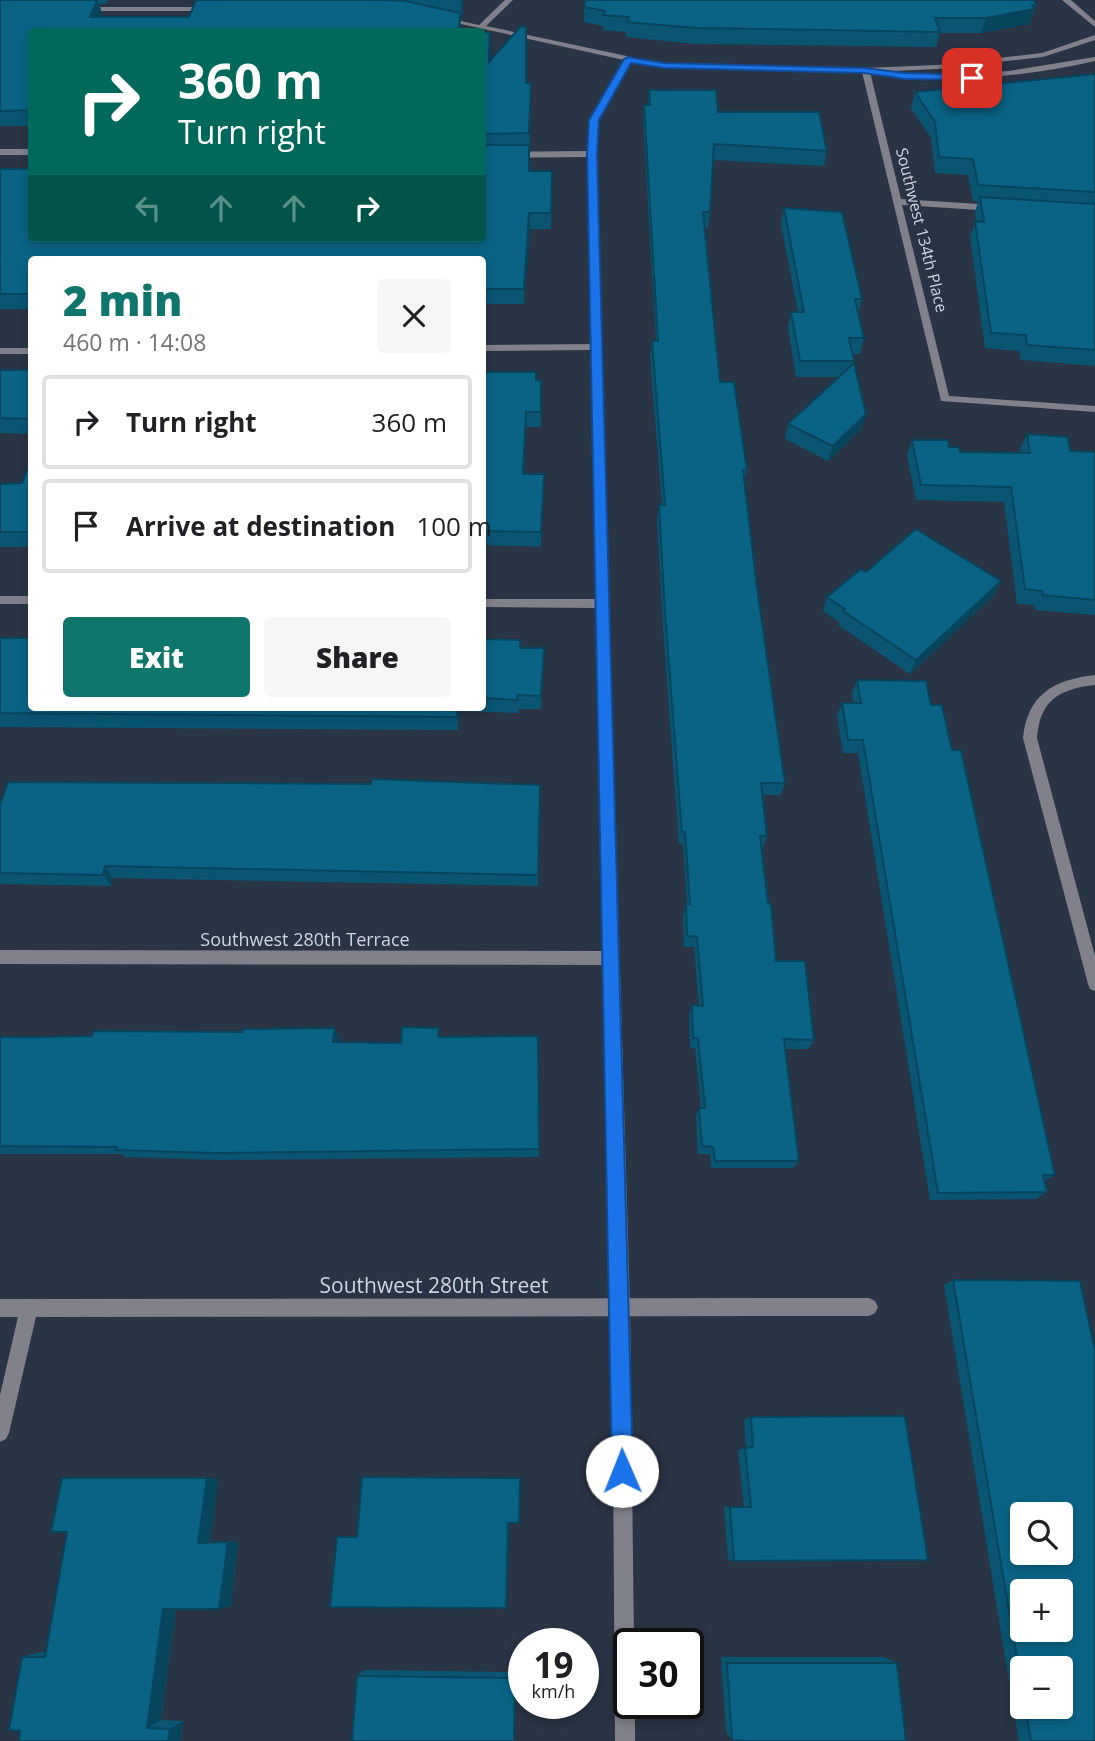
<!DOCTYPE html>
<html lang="en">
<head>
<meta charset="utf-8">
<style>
  body { margin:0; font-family:"Open Sans",sans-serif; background:#f6f6f6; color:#202124; height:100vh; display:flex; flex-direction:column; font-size:26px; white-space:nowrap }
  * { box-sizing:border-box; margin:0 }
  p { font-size:23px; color:#757577 }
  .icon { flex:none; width:38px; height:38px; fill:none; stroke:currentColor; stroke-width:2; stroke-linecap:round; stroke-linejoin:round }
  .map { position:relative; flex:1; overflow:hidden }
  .details { position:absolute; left:28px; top:256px; width:458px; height:455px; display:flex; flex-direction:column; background:#fff; border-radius:7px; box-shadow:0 4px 10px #0003 }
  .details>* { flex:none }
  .banner { position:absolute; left:28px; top:28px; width:458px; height:214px; border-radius:7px; box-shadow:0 4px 10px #0003; background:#00695c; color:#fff; overflow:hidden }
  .controls { position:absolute; left:1010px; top:1502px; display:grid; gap:14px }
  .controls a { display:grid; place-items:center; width:63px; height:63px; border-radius:7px; background:#fff; box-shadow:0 4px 10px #0003; font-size:35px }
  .speed { position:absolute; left:508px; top:1628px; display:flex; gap:14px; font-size:35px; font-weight:700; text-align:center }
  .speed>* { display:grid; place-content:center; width:91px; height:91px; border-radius:50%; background:#fff; box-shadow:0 4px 10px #0003; line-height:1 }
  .speed small { font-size:18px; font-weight:400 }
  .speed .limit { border:4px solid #111; border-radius:10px; background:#fff; color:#111 }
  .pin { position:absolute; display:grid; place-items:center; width:60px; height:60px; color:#fff; margin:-30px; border-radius:14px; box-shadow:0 4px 10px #0006 }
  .me { position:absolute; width:77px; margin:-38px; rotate:359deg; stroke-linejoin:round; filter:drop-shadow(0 0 5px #0008) }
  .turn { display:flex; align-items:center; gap:24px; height:147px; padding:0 35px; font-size:32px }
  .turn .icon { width:91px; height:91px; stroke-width:2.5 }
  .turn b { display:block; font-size:49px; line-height:60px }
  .lanes { display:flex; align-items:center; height:66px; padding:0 35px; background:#0003; justify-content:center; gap:35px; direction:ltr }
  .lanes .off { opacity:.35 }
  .round { display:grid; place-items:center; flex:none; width:74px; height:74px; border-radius:7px; background:#f6f6f6 }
  .overview { display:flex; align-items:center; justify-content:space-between; height:119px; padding:0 35px }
  h1 { font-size:42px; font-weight:800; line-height:52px; color:#0f766e }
  .cta { display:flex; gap:14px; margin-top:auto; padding:14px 35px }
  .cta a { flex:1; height:80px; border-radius:7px; background:#0f766e; color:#fff; font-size:28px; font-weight:800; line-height:80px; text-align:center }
  .cta a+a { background:#f6f6f6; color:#202124 }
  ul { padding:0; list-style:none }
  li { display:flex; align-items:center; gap:21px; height:94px; margin:0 14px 10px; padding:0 21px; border:4px solid #e0e0e0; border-radius:7px }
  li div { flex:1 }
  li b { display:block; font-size:26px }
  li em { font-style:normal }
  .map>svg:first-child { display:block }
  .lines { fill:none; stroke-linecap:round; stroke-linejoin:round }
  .minor { fill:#80818b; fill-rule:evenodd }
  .tertiary { fill:#80818b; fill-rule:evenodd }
  .wall { fill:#095572; fill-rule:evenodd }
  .shaded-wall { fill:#07455d }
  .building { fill:#0a6385; stroke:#07455d; stroke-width:2; fill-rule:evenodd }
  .route { fill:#1a73e8; stroke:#114b97; stroke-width:2 }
  .labels { text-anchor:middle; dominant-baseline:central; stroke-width:5; stroke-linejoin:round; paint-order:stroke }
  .far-street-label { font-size:16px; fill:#ced5e0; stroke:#293444 }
  .street-label { font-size:18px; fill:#ced5e0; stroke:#293444 }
  .near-street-label { font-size:21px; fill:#ced5e0; stroke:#293444 }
</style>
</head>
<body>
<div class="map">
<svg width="1095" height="1741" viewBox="0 0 1095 1741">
  <rect width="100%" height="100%" fill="#293444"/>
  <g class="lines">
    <path class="minor" d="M505,0h8l-27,26 178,38 201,4 72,-3 105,-12 53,-18v5l-52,17 -106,12 -67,3 31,127 93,6 5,3 -5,3 -92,-6 47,191 146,10v6l-154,-11 -79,-329 -198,-4 -33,-7 -33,59 -2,34 34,1154 4,335h-6v60h7v38h-20l-3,-433 -7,-343 -605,-1v-14l605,1 -8,-343 -114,-1v-8h114l-5,-249 -109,1v-6l109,-1 -4,-187 -105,1v-6l105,-1 2,-31 34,-60 -186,-41 4,-2 37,8z
      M1062,0h9l24,21v6z
      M82,7h127l4,2 -4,2h-130l-1,-2z
      M1095,57v4c-48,11 -96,17 -145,18 -10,0 -24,2 -32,-3l4,-2 87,-3z
      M0,149h32v6h-32z
      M0,348h32v6h-32z
      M0,596h32v8h-32z
      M1095,675v10c-36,4 -55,15 -58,53l58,218v35l-5,-2 -2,-5 -65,-246c5,-44 30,-58 72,-63z
      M29,1299l6,3 3,6 -29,125 -3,6 -6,3v-47l20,-87 3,-6z"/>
    <path class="tertiary" d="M869,1298l6,3 3,6 -3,6 -6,3 -869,1v-18z"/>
  </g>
  <path class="wall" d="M0,0h108l-2,4h-7l3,10 -1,3h88l7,-17h267l-1,17h-2l1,15h-429v94h-32z
    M584,0h450l2,5 -7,19 -48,9h-41l-4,14 -241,-3 -69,-7v-5l-23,-2v-4l-19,-4z
    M483,33h7v28l37,22 4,16 -2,72 23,16 -1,42h-21l-6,75h-41v-45h-451v50h-32v-140l483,69z
    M1095,74v292l-74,-6 -2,-9 -34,-3 -15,-112 6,-15 -1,-9 3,-11h-5l-5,-26 -33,-2 -4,-35 -20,-30 4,-16z
    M649,90l69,22 109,39 -3,15 -111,-6 -3,52 -2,16h-3l15,154 27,88 -3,13 13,104 28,196 -4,12h-19l5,41 -4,12h-1l14,113 38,79 -5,9h-24l14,112 -6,7h-82l-1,-14h-12l-2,-38 3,-8h2l-6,-60h-5l-1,-33 3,-10 7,1 -5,-59h-10l-1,-31 3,-12h1l-4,-60h-4l-16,-217 -6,-107 2,-15h3l-12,-148 2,-16h4l-13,-221 1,-15h4z
    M784,208l78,91 -3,14 5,25 -4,16h-8l9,75 -33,32 -43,-22 3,-15 51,-47h-43l-8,-49 3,-16h7l-17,-88z
    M0,370h32v64l-32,-1z
    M483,372l58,8v47h-15l-2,47h20l-3,73 -58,-2z
    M1027,434l43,17 25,1v163l-60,-5 -1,-5 -17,-1 -13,-102 -88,-2 -9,-45 5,-15 37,7 11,5 61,1 -1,-4z
    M32,456v91h-32v-63l22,-1z
    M866,572l128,23 -84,79 -72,-49 1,-3 -16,-11 4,-14z
    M0,638l32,69h451v-68l38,9h23l-3,61h-22l-1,4 -59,-2 -1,19 -458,-3z
    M857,680l74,25 21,45 103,425 -11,6 3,11 -11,7 -106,1 -72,-447h-15l-6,-37 5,-13h11l-1,-10z
    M540,785l-2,101 -425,-8 -2,8 -111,-2v-82z
    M335,1028l4,10 -1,4 63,1 40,-6 97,-1 1,121 -318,3 -96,-3 -3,-3h-122v-117h38l204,-5z
    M953,1280l142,461h-76l-75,-456zM1022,1668l38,38h-38z
    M905,1416l-171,145 -6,-2 -4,-52h20l-6,-57 8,-2 -2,-28 7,-3z
    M207,1478l11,1 -8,63 28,-1 -7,65 -55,3 -15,111 22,1 -2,20 -161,-10 2,-74 18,-5h6z
    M721,1657h163l13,6 9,78h-167v-1h-7l-6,-8z
    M364,1670l152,2 -1,60 -158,-56z"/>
  <path class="shaded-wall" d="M97,0h1l4,14 -7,18 -5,-15z
    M461,0h2l-1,17 -1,-15z
    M1034,9l-5,15 -48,9 5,-15z
    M529,213l1,16 -6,75v-15z
    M526,412v15l-3,62v-15z
    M866,414l-5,15 -33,32 5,-15z
    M544,474v15l-3,58v-15z
    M1001,581l-7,14 -84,79 6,-14z
    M544,648v14l-3,47v-13z
    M457,707h2v4l-1,19 -1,-13z
    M105,866l8,12 -2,8 -8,-11z
    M335,1028l4,10 -1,14 -5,-10z
    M207,1478l11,1 -8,63 -12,1z
    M520,1478l1,1 -1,43 -1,1z
    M510,1522l-3,83 -1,3 2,-85z
    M238,1541l-7,65 -12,3 9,-67z
    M176,1605l-15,115 -14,8 16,-119z
    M516,1672l-1,60 -1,9 1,-63z
    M183,1721l-2,20h-13l2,-12z"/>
  <path class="building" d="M0,0h97l-7,17h99l7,-17h188l21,1 55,12 -1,19h-427v78l-32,1z
    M585,0h449l2,5h-4l2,4 -48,9h-51l5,14 -243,-4 -70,-6 2,-5 -26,-2 2,-4 -20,-4z
    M521,26l5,1v56h5l-2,50 -46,1v-101h7l-1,29z
    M1095,74v118l-117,-7 -5,-26 -34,-2 -4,-35 -20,-30z
    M649,90h67l2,22h101l8,39 -113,-7 -4,68h-7l17,170h14l13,88h-4l14,117 28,196h-24l6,53h-7l8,67 3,1 5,57h29l9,79 -30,-1 15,122h-84l-2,-14 -11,-1 -3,-38h6l-7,-70h-5l-1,-33 11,1 -6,-69 -10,-1 -1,-32h4l-5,-72h-3l-17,-219 -6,-108h6l-13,-164h6l-14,-236h6z
    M483,145h46v26h23l-1,42h-22l-5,76h-41v-30h-451v35h-32v-125h32v69h451z
    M980,197l115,7v146l-68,-5 -1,-10 -35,-2 -16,-112 9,1z
    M784,208l58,4 20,87h-7l9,39h-15l5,23h-54l-9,-49h13z
    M854,363l12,51 -33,32 -45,-22z
    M0,370h32v49l-32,-1z
    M483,372h53v8h5v32h-15l-3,62h21l-3,58 -58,-1z
    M1027,434l41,3 2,14 25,1v148l-52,-5 -1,-4 -17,-2 -14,-102 -90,-2 -9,-45h36l1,7h10l1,5 70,1z
    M32,456v76h-32v-48l22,-1z
    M916,529l85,52 -85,79 -73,-49 2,-2 -18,-12 34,-28 5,3z
    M0,638h32v69h425v10l-457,-4z
    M483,639l37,1v8h24l-3,48 -23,-1 -1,5 -34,-2z
    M857,680l69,1 5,24h11l10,45h9l94,425h-12l4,17 -109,1 -75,-453h-15l-6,-37h19z
    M372,779l168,6 -2,90 -433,-9 -2,9 -103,-2v-71h1l7,-20 363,2z
    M402,1027l37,1 -1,9 100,-1 1,113 -325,4 -98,-3 1,-3 -117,-1v-109h38l54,-1 2,-5 148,1 1,-3 92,-1 -2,14 68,1z
    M953,1280l127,1 15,69v391h-64l-6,-35h35v-38h-38v19zM1022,1514h38v38h-38zM1022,1591h38v38h-38z
    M905,1416l23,144 -194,1 -4,-54h21l-6,-59 8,-1 -2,-30z
    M362,1477l158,1 -1,45h-11l-2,85 -176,-1 7,-70h20z
    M62,1478h145l-9,65 30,-1 -9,67h-56l-16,119 23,1 -2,12h-149l1,-10 -11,-1 13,-73h23l22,-125h-16z
    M727,1663h170l9,78h-160l-14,-1z
    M357,1676l158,2 -1,63h-162z"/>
  <path class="route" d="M628,57l36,6 200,5 41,5 67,2 5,3 -5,2 -67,-1 -41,-6 -200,-5 -33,-5 -32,57 -2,34 36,1317 -3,7 -8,3 -7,-3 -3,-7 -25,-1317 2,-34 35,-61z"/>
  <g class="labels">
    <g class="far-street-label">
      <text transform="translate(922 230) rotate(76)">Southwest 134th Place</text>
    </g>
    <g class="street-label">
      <text x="305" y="939">Southwest 280th Terrace</text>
    </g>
    <g class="near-street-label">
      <text x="434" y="1285">Southwest 280th Street</text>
    </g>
  </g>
</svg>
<div class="controls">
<a><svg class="icon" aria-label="search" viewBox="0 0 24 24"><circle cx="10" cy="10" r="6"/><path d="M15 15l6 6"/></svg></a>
<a>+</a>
<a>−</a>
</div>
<div class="speed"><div>19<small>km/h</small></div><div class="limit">30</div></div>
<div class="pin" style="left:972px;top:78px;background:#d93025"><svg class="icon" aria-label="arrive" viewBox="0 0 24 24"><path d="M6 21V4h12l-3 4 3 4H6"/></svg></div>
<svg class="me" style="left:622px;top:1471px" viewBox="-20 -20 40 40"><circle r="19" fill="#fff"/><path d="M0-13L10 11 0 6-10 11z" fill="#1a73e8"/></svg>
<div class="banner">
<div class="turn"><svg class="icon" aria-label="right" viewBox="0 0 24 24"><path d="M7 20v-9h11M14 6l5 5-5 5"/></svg><div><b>360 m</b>Turn right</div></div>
<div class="lanes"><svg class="icon off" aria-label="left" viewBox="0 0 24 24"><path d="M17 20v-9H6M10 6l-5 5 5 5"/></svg><svg class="icon off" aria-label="ahead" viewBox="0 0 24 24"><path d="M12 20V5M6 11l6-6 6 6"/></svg><svg class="icon off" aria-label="ahead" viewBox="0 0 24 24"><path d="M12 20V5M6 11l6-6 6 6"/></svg><svg class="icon" aria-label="right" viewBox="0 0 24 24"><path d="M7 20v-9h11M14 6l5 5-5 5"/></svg></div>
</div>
<section class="details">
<div class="overview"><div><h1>2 min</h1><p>460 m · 14:08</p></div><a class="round"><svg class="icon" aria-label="close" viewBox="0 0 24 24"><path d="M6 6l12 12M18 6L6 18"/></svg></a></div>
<ul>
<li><svg class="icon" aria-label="right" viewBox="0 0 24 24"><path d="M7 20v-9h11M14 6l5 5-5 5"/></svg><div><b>Turn right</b></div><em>360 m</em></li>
<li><svg class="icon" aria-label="arrive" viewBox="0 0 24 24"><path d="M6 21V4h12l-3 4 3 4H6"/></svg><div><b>Arrive at destination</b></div><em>100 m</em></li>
</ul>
<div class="cta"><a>Exit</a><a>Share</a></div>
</section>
</div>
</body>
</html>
